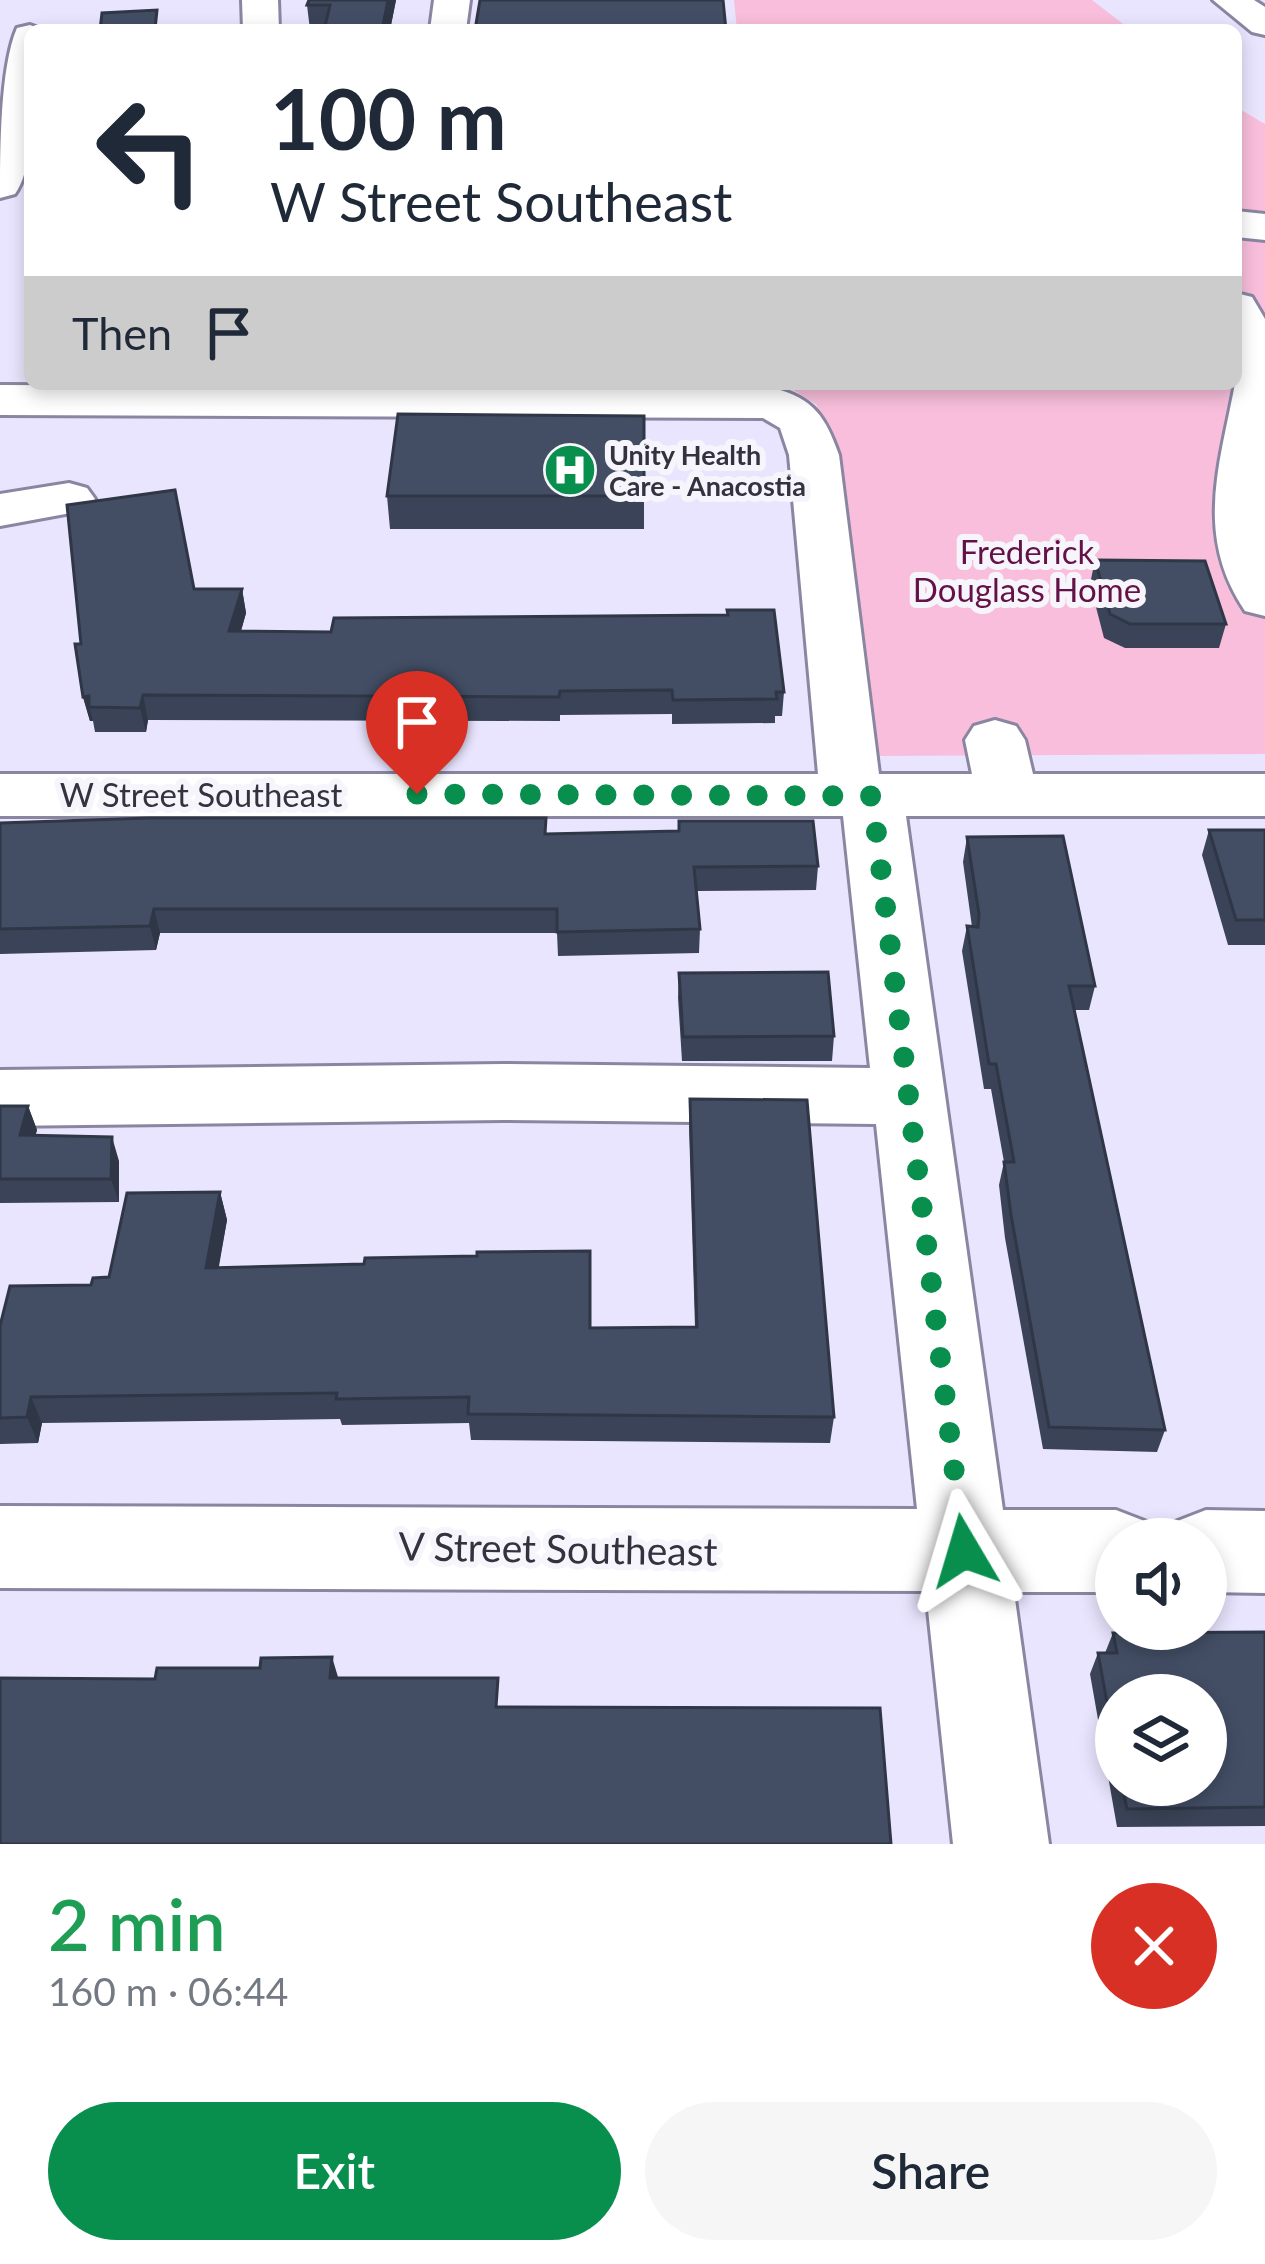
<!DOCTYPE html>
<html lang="en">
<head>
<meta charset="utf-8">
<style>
  body { margin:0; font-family:Lato,sans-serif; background:#f6f6f7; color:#1f2937; height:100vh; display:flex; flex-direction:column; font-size:45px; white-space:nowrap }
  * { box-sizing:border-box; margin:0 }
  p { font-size:39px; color:#747a83 }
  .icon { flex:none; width:66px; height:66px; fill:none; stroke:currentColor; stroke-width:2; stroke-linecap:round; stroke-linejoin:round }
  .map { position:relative; height:1844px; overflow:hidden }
  .sheet { display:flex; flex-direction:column; background:#fff; flex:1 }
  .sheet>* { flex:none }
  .guide { position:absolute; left:24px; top:24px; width:1218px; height:366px; border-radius:18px; box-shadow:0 6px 18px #0003; background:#fff; color:#1f2937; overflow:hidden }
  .tools { position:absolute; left:1095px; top:1518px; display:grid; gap:24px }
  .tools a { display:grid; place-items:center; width:132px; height:132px; border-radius:50%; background:#fff; box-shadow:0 6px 18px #0003; font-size:60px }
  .pin { position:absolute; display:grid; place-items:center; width:102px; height:102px; color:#fff; margin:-123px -51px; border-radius:50% 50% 50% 0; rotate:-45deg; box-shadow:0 0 12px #0007 }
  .pin .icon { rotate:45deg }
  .me { position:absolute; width:132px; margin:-66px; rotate:353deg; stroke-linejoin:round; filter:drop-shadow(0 0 9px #0008) }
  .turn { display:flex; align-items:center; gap:42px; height:252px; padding:0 48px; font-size:54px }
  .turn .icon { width:156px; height:156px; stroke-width:2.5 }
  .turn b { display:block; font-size:84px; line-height:102px }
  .then { display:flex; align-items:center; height:114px; padding:0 48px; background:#0003; gap:24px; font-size:45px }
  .round { display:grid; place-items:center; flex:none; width:126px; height:126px; border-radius:63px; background:#f6f6f7 }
  .overview { display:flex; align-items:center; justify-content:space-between; height:204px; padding:0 48px }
  h1 { font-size:72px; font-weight:600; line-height:90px; color:#1e9e55 }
  .button { display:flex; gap:24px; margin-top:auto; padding:24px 48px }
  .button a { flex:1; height:138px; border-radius:72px; background:#098f4d; color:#fff; font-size:48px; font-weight:600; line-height:138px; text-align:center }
  .button a+a { background:#f6f6f7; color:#1f2937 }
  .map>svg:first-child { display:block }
  .green { fill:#f8bedb }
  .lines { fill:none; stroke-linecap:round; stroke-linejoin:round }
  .minor-casing { stroke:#8a86a1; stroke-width:6 }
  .minor { fill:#fff; fill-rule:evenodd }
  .wall { fill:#3a4357; fill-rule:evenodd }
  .shaded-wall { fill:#2f3747 }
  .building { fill:#434e65; stroke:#2f3747; stroke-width:3 }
  .route { stroke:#098f4d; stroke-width:21; stroke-dasharray:0 37.8 }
  .labels { text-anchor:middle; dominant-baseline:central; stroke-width:12; stroke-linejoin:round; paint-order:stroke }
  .far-poi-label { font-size:27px; font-weight:bold; fill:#34323e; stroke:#f6f5fb; text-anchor:start }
  .park-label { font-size:33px; fill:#641146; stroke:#f6f5fb }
  .street-label { font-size:33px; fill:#34323e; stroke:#f6f5fb }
  .near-street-label { font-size:39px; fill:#34323e; stroke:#f6f5fb }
</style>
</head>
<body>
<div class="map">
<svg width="1265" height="1844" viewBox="0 0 1265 1844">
  <rect width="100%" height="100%" fill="#e9e5fe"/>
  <path class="green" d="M734,0h358l39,30h-394z
    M1236,107l29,17v630l-399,2 -49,-351 -25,-16 -23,-5h467z"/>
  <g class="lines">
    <g class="minor-casing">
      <path id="minor" d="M242,0h36l1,30h-36z
        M434,0h36l-4,30h-36z
        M1213,0h41l11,7v28l-13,-3z
        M30,25l14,5h-14c0,44 10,128 -15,164l-15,4c0,-47 0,-131 17,-170z
        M1236,211l29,3v26l-29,-3z
        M1236,293l16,4 13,22v297l-20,-5c-53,-78 -23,-153 -9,-233 5,-26 0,-58 0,-85z
        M0,385l773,3c41,10 53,30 66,67l40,319h93l-7,-34 9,-14 21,-6 21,6 9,14 8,34h232v42h-359l97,694h113l31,12 7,17h-38v53h-102l35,252h-96l-27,-253 -926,-3v-82l917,3 -41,-385 -373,-4 -503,6v-56l503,-6 367,4 -27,-252h-843v-42h818l-29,-319 -9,-27 -17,-10 -763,-3z
        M69,483l18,5 8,11 -8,11 -87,16v-32z
        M1206,1510l59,1v82l-59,-1v-53h-38l7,-17z"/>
    </g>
    <use href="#minor" class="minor"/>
  </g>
  <path class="wall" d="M396,0l-6,30h-80l-3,-25z
    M644,416v113h-254l-3,-33z
    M1095,560l131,64 -7,24h-94l-21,-10 -14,-54z
    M242,589l4,24 -5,18 543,61 -2,24h-7v7l-103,1v-10l-112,1v6l-412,-1 -2,12h-51l-2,-11h-3l-7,-24 -2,-53z
    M546,818v16l272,32 -2,24 -119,1 3,38 -1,24 -141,3 -1,-23h-397l-4,17 -156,4v-131z
    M1209,830h56v115h-37l-26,-90z
    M967,837l128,149 -6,24h-15l91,420 -8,22 -114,-3 -38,-211 -6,-53 5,-23 -13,-73h-7l-22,-138 5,-25 5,1 -9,-65z
    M679,973l155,63 -2,25h-150l-4,-63z
    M690,1099l144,318 -4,26 -359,-3 -2,-17 -127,2 -2,-6 -298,4 -4,20 -38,1v-118l109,-49 111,-85 7,28 -9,48 373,60 104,-1 -6,-201z
    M0,1106h28l9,24 -2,6 84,25v41l-119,1z
    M1265,1632v194l-148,1 -27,-153 8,-21h7l8,-20zM1116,1695l90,90h-90z"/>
  <path class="shaded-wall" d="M388,0h8l-6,30h-8z
    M242,589l4,24 -12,42 -5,-24z
    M143,695l5,25 -2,12 -6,-24z
    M89,696v11l4,14h-3l-7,-24z
    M154,909l6,24 -4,17 -6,-24z
    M28,1106l9,24 -8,29 -9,-24z
    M112,1137l7,24v41l-8,-23z
    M220,1192l7,28 -13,75 -8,-27z
    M31,1397l11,26 -4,20 -11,-26z
    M332,1657l6,20 -8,1z"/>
  <path class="building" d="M309,0h79l-6,30h-58l6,-25h-23z
    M480,0h243l3,30h-251z
    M157,10l-2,19 8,-1v2h-63l2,-17z
    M398,414l246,2v80h-257z
    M175,490l19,99h48l-13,42 102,1 3,-14 394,-3 -1,-5h47l10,82h-8l1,7 -104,1 -1,-10 -112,1 -1,6 -416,-2 -3,13 -51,-1v-11l-6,1 -8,-53h6l-14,-139z
    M1095,560l110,1 21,63h-96l-20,-10z
    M149,818h397l-1,16 134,-3v-10h134l5,45 -124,1 6,62 -143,3v-23h-403l-4,17 -150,3v-106z
    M1209,830h56v90h-29z
    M1063,836l32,150h-26l96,444 -116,-3 -38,-212 -7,-53h10l-18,-98h-7l-22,-138 11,1 1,-13 -12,-77z
    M828,972l6,64 -151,1 -4,-64z
    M690,1099l117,1 27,317 -366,-3 1,-17 -133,2 1,-6 -306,4 -4,20 -27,1v-92l10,-40 81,-1 2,-7 16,-1 18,-84 93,-1 -14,76 158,-4 1,-6 112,-2v-4l113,-1v77l107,-1z
    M0,1106h28l-8,29 92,2 -1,42h-111z
    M1265,1632v175l-138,2 -5,-24h84v-90h-90v57l-18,-99h19l-4,-20z
    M332,1657l-2,21h168l-2,29 384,1 11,136h-891v-166l155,1 2,-11h103l1,-10z"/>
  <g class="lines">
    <path class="route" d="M417,794l455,2 92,755"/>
  </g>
  <defs>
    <g id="hospital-disc" transform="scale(2.7)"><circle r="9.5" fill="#098f4d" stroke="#f6f5fb"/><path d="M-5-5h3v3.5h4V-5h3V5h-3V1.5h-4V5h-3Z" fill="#fff"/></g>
  </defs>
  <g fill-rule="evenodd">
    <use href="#hospital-disc" x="570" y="470"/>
  </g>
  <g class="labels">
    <g class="far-poi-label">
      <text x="609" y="454">Unity Health<tspan x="609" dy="31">Care - Anacostia</tspan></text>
    </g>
    <g class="park-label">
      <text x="1027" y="551">Frederick<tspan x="1027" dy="38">Douglass Home</tspan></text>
    </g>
    <g class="street-label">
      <text x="201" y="794">W Street Southeast</text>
    </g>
    <g class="near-street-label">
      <text transform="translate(558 1548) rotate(1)">V Street Southeast</text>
    </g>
  </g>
</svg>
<div class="tools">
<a><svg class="icon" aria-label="sound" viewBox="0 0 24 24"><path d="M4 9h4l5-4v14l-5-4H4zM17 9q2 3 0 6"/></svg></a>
<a><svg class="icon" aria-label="layers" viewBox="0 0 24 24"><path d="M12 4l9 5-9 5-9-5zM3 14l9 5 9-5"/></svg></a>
</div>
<div class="pin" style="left:417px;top:794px;background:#d93025"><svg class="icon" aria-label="arrive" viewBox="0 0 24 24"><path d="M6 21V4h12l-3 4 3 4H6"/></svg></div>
<svg class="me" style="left:964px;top:1551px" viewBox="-20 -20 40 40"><path d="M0-17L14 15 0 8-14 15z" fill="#098f4d" stroke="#fff" stroke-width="4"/></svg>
<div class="guide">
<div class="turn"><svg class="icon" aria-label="left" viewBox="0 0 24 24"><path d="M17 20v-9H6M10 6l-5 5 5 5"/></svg><div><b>100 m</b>W Street Southeast</div></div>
<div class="then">Then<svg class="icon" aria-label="arrive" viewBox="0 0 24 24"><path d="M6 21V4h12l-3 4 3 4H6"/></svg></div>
</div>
</div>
<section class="sheet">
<div class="overview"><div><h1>2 min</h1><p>160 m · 06:44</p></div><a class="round" style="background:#d93025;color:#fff"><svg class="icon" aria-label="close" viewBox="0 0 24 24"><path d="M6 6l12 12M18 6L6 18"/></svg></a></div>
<div class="button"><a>Exit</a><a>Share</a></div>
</section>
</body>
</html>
